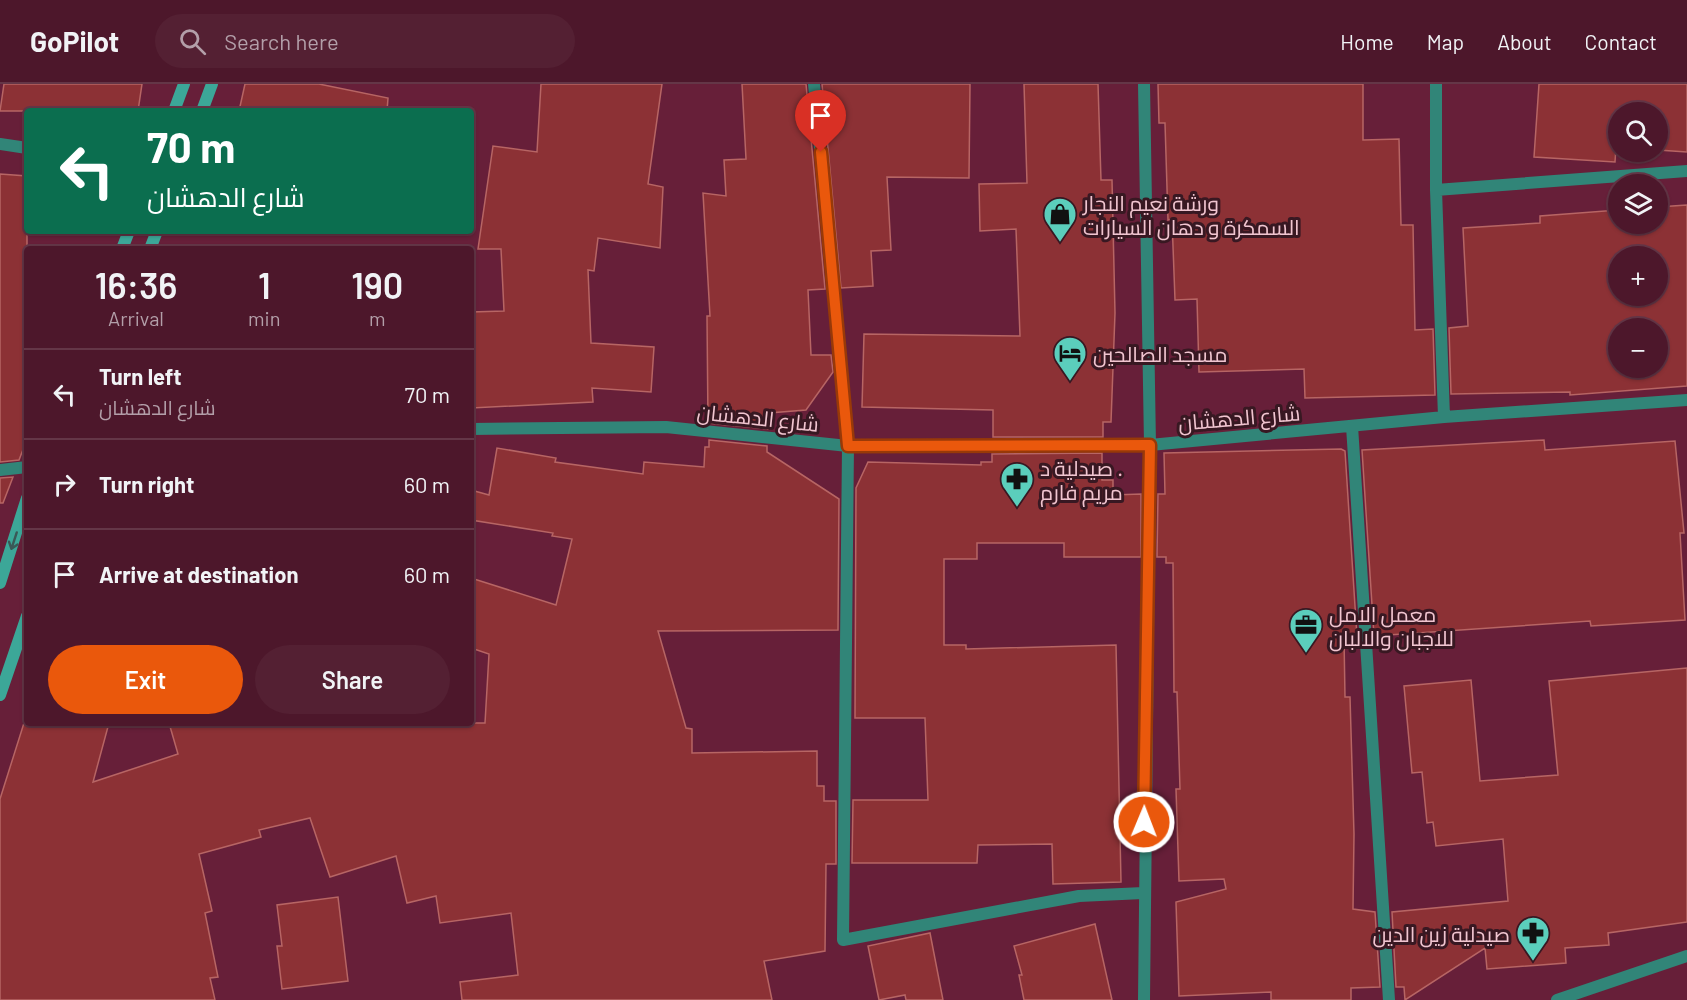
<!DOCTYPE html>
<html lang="en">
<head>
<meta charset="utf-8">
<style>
  body { margin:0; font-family:Barlow,Cairo,sans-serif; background:#542033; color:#f1f3f6; height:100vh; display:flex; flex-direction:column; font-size:22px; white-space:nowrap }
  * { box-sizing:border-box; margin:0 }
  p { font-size:20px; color:#b39fa9 }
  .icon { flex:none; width:33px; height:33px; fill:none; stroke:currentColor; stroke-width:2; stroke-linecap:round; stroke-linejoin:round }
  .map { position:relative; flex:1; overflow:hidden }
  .sheet { position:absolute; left:24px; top:162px; width:450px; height:480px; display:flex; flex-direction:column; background:#4d172b; border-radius:6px; box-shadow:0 2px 4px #0004,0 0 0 2px #643647 }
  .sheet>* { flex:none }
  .banner { position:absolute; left:24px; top:24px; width:450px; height:126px; border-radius:6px; box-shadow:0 2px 4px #0004,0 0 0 2px #643647; background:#0b6e4f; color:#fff; overflow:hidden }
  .controls { position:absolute; left:1608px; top:18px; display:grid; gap:12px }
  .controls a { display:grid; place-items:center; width:60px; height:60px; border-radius:50%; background:#4d172b; box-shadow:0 2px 4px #0004,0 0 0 2px #643647; font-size:30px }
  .pin { position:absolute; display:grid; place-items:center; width:51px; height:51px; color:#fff; margin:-62px -26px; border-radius:50% 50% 50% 0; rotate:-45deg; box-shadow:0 0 6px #0007 }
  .pin .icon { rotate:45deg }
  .me { position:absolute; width:66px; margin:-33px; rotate:1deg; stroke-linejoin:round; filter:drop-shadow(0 0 4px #0008) }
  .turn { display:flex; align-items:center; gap:21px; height:126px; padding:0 24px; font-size:27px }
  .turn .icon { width:78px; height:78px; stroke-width:2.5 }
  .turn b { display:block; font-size:42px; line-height:51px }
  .eta { display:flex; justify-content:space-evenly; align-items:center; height:102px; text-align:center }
  .eta b { font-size:36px; font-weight:600; line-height:42px }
  .action { display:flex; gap:12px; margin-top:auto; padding:12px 24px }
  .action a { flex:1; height:69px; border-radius:36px; background:#ea580c; color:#fff; font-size:24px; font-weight:600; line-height:69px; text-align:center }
  .action a+a { background:#542033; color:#f1f3f6 }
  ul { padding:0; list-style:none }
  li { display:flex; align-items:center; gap:18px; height:90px; padding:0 24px; border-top:2px solid #643647 }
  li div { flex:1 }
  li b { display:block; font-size:22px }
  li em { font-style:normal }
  header { display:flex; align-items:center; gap:36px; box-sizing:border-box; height:84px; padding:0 30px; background:#4d172b; border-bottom:2px solid #643647 }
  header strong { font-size:28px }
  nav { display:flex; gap:33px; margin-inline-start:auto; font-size:21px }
  .search { width:420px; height:54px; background:#542033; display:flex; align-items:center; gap:15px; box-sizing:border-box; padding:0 21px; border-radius:33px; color:#b39fa9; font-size:22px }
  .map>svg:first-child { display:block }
  .building { fill:#8c3135; stroke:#b76564; stroke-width:1.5; fill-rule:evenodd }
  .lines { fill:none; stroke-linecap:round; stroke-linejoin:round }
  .street { stroke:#318578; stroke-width:12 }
  .secondary { stroke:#3ca798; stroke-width:12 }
  .oneway { stroke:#3a5857 }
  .route-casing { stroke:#983908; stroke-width:15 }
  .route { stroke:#ea580c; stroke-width:10 }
  .labels { text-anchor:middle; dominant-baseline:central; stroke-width:6; stroke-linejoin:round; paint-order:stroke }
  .poi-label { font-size:21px; fill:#f1c5d0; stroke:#381822; text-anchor:start }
  .street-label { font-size:21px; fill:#f1c5d0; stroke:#381822 }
</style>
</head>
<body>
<header>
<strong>GoPilot</strong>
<div class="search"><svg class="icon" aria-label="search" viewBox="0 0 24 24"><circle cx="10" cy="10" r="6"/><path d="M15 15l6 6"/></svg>Search here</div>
<nav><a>Home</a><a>Map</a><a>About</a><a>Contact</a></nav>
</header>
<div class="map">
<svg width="1687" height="916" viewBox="0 0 1687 916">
  <rect width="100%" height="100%" fill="#671f39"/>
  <path class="building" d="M4,0h138l-4,27h-138z
    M245,0h74l69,14 -1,13h-148z
    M541,0h121l-14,100 15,3 -3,61 -62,-10 -4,33 -6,-1 3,73 63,4 -3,45 -59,-4 1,14 -122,6v-96l33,-1 -3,-62h-23l15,-103 44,6z
    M742,0h64l19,205 -17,1 3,65h20l2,17 -27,38 -37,3 -1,16 -60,-6 -1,-107h3l-7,-123 23,3 -2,-36 22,-1z
    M822,0h148l-1,94 -82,-1 4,73 -20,1 2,35 -32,2z
    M1024,0h74l3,96h11l3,133 -4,109h-8v15h-110v-27l-131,-3 2,-73 156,2 -4,-107 -36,2 -1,-47 48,-1z
    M1158,0h205v56l36,-1 2,86h12l2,105 18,-1 2,66 -130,3 -1,-29 -105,3 -2,-73 -22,1 -3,-81 -4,1 -3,-97h-6z
    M1539,0h148v68l-29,-2v-38h-40v36l-2,-1 -1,15 -81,-5z
    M0,90l27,2v263l-8,21 -19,2z
    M1687,121v181l-117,9v-3l-119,2 -2,-66 19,-2 -5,-98 77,-5v-7l78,-6v14h40v-17zM1618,172h40v40h-40zM1618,244h40v40h-40z
    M709,356l58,6v6l72,47 -1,131 -180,1 28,97 6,1v24l125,-2v35h7v15h12v63h-10l-1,87 -61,10 8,39h-310l-2,-18 58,-7 -7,-62 -71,10 -4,-27 -29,7 -11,-47 -66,21 -20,-59 -51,12 2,7 -62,17 13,57 -7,2 13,64 -8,1 5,22h-215v-201l24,-76h85l-16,59 85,-28 -9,-31h316l4,-69 -18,-6v-70l85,27 16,-66 -20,-3 1,-3 -82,-13v-30l18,5 8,-47 59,10 -1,4 88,12 1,-12 60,5 1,-20h4z
    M1544,356l1,10 130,-9 9,92h-4l5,87 -94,6 -1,-5 -216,15 -12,-186z
    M1341,365l4,2 12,186 -13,1 1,59h5l4,137 -1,75 22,3 5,75 -29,1v12h-80v-8l-92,4 -3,-94 50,-13 -2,-10 -45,2 -3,-92h4l-3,-97h-3l-1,-129h-7v-6h-9l1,-63h7l-1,-41z
    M1102,369v27h11v15l28,-1v63h-77v-14h-87v16h-33v86h22v4l150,-4 5,237 -68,2 -1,-40 -74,1 -1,18h-125l1,-63h75l-3,-82h-70l1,-230 12,-26 113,3v-3h11v-8z
    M13,393l-10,26h-3v-25z
    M1687,584v254l-79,11 1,12 -44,3 1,15 -79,6 -2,-21 -80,52 -1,-13h-8l-4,-75 116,-11 -5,-62 -67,7 -3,-24 -6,1 -5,-51 -10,1 -8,-87 67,-6 9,101 78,-6 -9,-94z
    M338,813l10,84 -66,8 -5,-43h5l-5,-41z
    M1095,840l17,76h-88l-5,-25h3l-8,-29z
    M930,849l13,67h-37l-1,-5 -26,5 -11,-54z"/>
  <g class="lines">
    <path class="street" d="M814,0l34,362 -5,494 236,-44 64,-3
      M1436,0v106l8,227
      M0,60l27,4
      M1436,106l251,-19
      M1352,342l37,574
      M471,345l195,-2 182,19 302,-1 294,-28 243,-17
      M0,386l27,-3
      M1144,916l6,-555 -6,-361
      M1557,916l130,-44"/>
    <path class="secondary" d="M174,27l10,-27
      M202,27l10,-27
      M122,165l7,-18
      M150,165l7,-18
      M0,499l27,-85
      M0,611l27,-79"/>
  </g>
  <defs><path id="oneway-shaft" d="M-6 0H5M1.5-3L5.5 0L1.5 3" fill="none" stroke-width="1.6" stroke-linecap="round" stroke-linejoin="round" transform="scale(1.5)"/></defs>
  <use class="oneway" href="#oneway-shaft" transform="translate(14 457) rotate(108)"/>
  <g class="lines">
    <g class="route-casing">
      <path id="route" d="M821,68l27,294 302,-1 -6,377"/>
    </g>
    <use href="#route" class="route"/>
  </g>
  <defs>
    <g id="shop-pin" transform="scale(1.725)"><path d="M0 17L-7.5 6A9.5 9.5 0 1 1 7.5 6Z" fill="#5bcebc" stroke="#381822"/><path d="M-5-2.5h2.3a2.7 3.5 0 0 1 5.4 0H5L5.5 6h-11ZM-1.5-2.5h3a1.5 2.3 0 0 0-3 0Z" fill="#111"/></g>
    <g id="hotel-pin" transform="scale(1.725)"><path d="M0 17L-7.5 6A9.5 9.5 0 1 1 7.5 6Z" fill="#5bcebc" stroke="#381822"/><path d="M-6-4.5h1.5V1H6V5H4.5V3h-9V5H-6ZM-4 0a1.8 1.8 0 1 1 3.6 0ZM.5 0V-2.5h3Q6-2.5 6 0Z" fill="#111"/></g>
    <g id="pharmacy-pin" transform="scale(1.725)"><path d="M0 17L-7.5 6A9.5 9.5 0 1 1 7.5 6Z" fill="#5bcebc" stroke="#381822"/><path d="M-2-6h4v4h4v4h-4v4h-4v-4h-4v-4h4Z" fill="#111"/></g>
    <g id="office-pin" transform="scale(1.725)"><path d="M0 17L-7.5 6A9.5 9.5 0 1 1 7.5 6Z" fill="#5bcebc" stroke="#381822"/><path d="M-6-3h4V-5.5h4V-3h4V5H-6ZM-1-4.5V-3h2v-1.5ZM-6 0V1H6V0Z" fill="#111"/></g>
  </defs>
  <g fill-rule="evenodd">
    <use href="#shop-pin" x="1060" y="130"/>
    <use href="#hotel-pin" x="1070" y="269"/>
    <use href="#pharmacy-pin" x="1017" y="395"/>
    <use href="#office-pin" x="1306" y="541"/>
    <use href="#pharmacy-pin" x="1533" y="849"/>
  </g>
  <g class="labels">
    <g class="poi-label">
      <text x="1083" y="118">ورشة نعيم النجار<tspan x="1083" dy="24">السمكرة و دهان السيارات</tspan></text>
      <text x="1093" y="269">مسجد الصالحين</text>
      <text x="1040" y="383">صيدلية د .<tspan x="1040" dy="24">مريم فارم</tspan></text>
      <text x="1329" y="529">معمل الامل<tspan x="1329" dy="24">للاجبان والالبان</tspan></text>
      <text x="1510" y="849" text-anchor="end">صيدلية زين الدين</text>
    </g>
    <g class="street-label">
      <text transform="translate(758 333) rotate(6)">شارع الدهشان</text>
      <text transform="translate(1239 333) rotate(-5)">شارع الدهشان</text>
    </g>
  </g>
</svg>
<div class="controls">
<a><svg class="icon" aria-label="search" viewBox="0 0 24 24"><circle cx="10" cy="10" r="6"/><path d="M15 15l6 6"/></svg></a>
<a><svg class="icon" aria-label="layers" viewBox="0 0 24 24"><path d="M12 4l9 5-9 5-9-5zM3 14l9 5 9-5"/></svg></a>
<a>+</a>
<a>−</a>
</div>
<div class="pin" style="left:821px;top:68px;background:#d93025"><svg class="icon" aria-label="arrive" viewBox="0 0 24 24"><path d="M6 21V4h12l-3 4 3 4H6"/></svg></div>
<svg class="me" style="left:1144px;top:738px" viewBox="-20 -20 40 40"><circle r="17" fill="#ea580c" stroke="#fff" stroke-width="3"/><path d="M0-11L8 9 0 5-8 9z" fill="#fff"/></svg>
<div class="banner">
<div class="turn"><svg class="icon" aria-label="left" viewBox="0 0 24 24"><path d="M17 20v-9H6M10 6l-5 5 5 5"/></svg><div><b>70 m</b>شارع الدهشان</div></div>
</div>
<section class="sheet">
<div class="eta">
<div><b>16:36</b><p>Arrival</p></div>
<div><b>1</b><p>min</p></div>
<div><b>190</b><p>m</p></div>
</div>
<ul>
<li><svg class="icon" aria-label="left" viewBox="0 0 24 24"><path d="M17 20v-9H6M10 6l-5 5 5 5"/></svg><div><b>Turn left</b><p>شارع الدهشان</p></div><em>70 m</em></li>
<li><svg class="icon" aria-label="right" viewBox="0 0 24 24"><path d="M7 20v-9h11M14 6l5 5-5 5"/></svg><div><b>Turn right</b></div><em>60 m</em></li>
<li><svg class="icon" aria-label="arrive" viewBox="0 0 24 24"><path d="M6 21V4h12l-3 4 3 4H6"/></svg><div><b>Arrive at destination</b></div><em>60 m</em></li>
</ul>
<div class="action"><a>Exit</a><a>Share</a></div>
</section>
</div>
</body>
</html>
